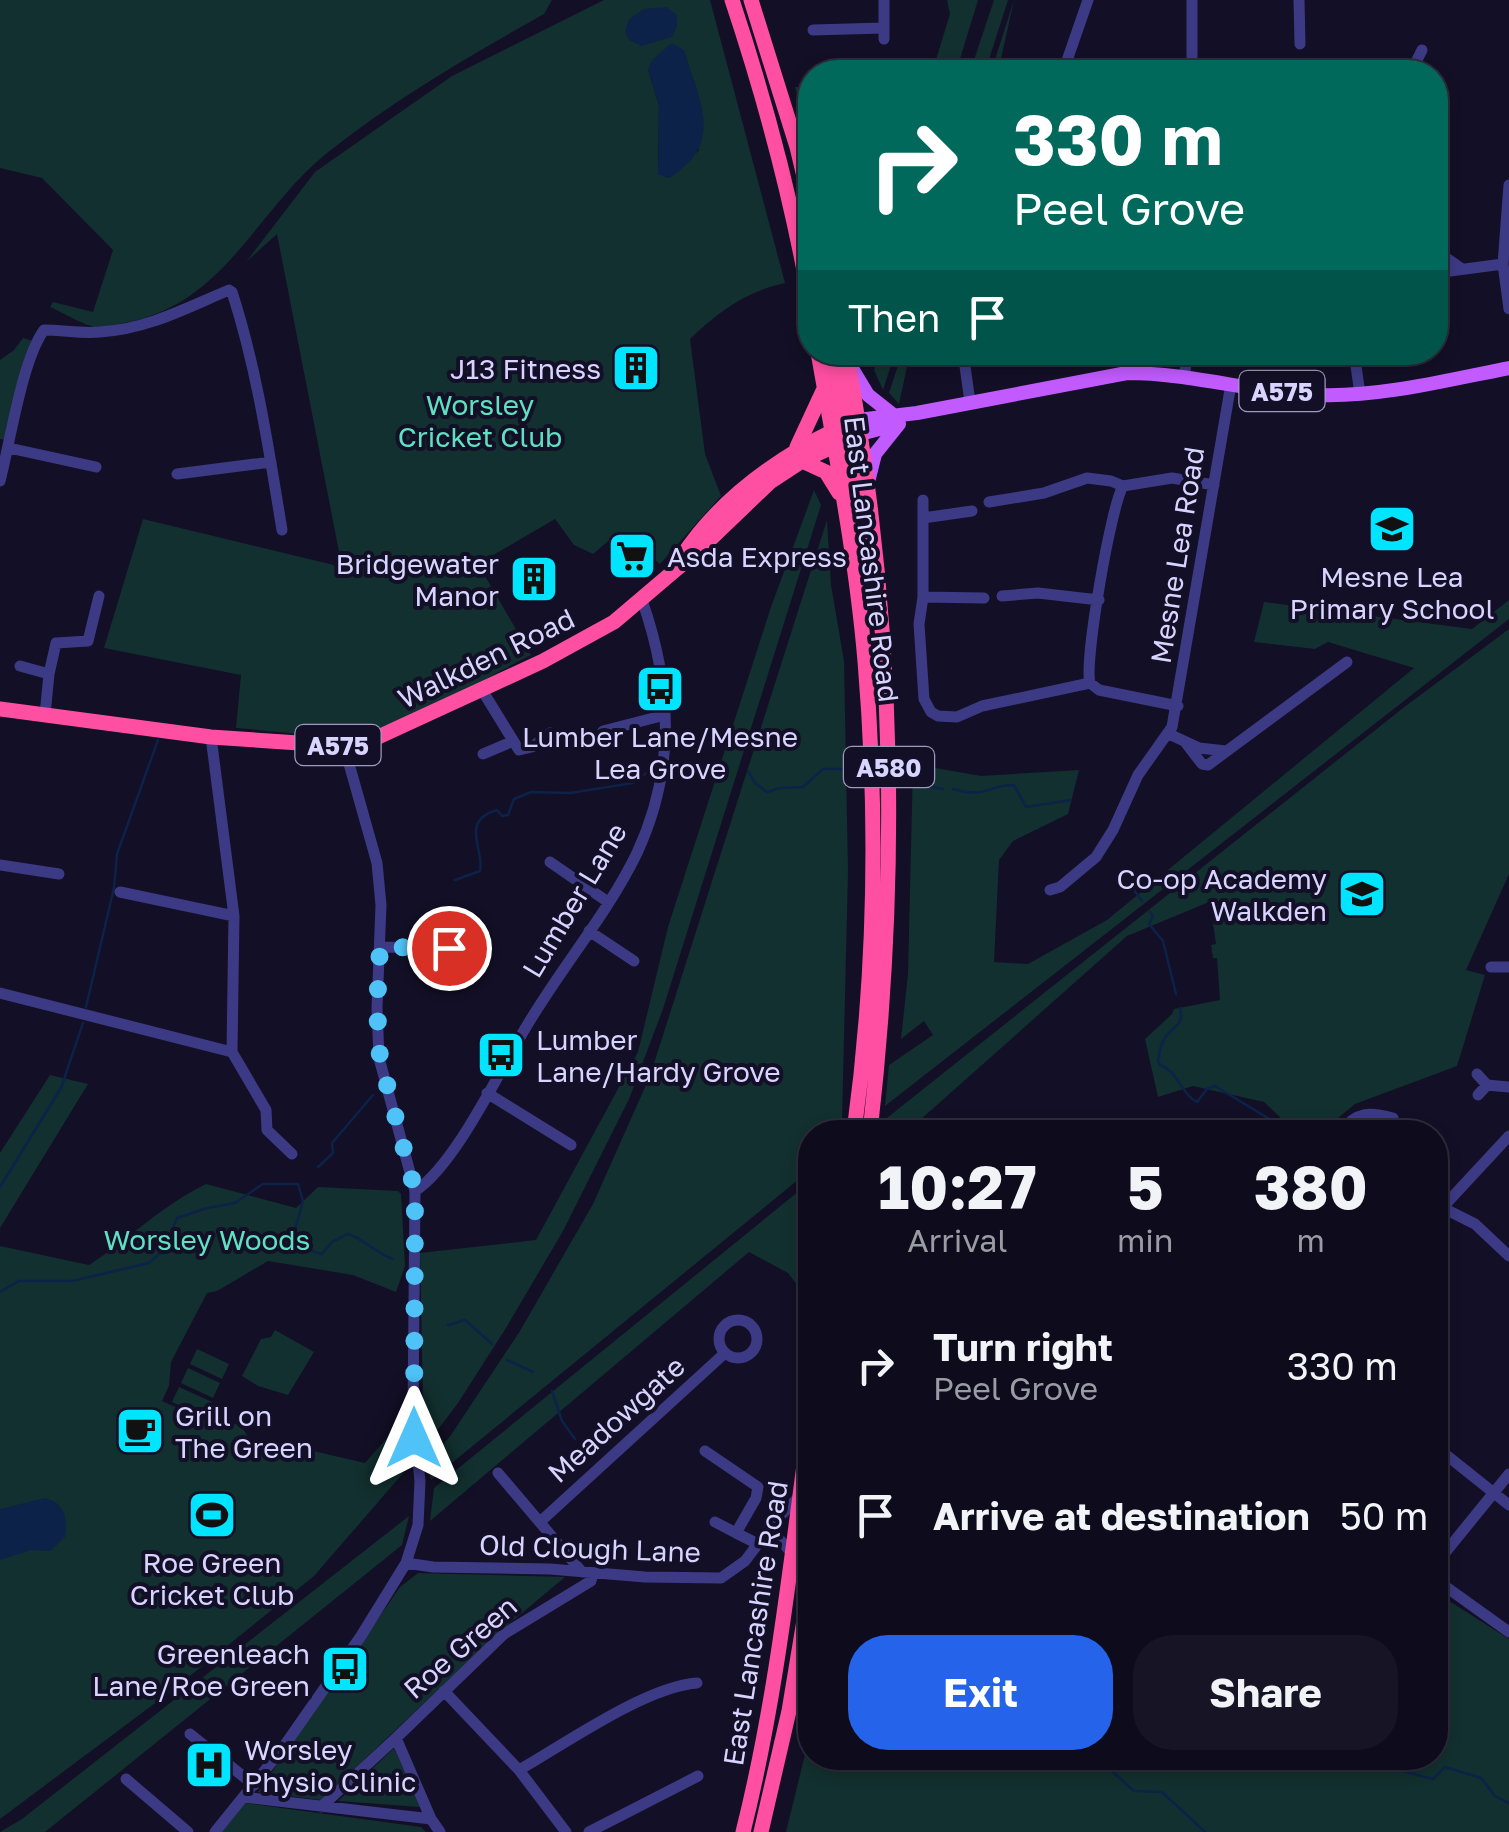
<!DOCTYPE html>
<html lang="en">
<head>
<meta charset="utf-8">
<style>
  body { margin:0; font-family:"Golos Text",sans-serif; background:#171425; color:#f1f3f6; height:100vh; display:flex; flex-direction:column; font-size:38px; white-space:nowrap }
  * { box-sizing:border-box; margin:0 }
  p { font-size:32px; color:#9b9ba3 }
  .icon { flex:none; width:55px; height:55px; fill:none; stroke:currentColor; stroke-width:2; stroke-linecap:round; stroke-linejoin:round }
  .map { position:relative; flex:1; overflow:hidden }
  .panel { position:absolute; left:798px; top:1120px; width:650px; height:650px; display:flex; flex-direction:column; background:#0e0b1c; border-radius:40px; box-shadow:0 5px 15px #0003,0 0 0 2px #2e2b3b }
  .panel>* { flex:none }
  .top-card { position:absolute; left:798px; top:60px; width:650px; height:305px; border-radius:40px; box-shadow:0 5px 15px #0003,0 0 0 2px #2e2b3b; background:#00695c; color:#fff; overflow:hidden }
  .pin { position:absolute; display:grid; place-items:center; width:85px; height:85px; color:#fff; margin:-42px; border:5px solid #fff; border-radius:50%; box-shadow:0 2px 10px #0007 }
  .me { position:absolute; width:110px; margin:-55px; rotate:0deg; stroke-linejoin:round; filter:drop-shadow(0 0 8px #0008) }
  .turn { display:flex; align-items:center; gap:35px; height:210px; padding:0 50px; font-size:45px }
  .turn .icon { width:130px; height:130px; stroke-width:2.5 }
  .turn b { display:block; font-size:70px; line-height:85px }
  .then { display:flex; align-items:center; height:95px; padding:0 50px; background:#0003; gap:20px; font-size:38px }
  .eta { display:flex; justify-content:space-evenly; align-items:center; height:170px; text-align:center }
  .eta b { font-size:60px; font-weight:700; line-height:70px }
  .cta { display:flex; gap:20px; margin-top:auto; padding:20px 50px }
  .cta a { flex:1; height:115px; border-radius:40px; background:#2563eb; color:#fff; font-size:40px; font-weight:700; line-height:115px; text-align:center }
  .cta a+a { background:#171425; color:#f1f3f6 }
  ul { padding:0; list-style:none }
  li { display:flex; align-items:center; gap:30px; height:150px; padding:0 50px }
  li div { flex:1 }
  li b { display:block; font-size:38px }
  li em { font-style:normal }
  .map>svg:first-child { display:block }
  .green { fill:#12302f; fill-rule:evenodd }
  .water { fill:#0c2248 }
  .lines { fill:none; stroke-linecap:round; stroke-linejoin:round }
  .stream { stroke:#0c2248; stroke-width:2.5 }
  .minor { stroke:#3d3a85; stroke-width:11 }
  .major { stroke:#c25bff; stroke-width:14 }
  .highway { stroke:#ff4fa3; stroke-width:15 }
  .route { stroke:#4fc3f7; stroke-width:18; stroke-dasharray:0 32.4 }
  .labels { text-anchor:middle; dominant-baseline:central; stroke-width:8; stroke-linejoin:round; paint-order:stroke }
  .shield { fill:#130f26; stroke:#9e99be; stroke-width:2.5 }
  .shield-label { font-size:25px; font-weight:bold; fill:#d9d4ff }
  .poi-label { font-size:28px; fill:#d9d4ff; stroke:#130f26; text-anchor:end }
  .park-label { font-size:28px; fill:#5fe0c0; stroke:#130f26 }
  .street-label { font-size:28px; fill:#d9d4ff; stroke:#130f26 }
</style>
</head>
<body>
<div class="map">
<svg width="1509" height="1832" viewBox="0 0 1509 1832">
  <rect width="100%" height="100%" fill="#130f26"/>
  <path class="green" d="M0,0h552l-8,14c-75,42 -149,85 -217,139 -71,57 -100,148 -198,169 -9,1 -21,7 -30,6 -15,-2 -35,-15 -49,-21l3,-5 40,10 20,-62 -71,-72 -42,-10z
    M604,0h106l75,283c-38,8 -67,29 -95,56l15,115 16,42 -61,68 -41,-32 -26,22 -19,-9 -19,-26 -77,45 53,91c-52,26 -106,62 -163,76 -41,10 -90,0 -132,-3l5,-53 -137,-27 39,-129 199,48 -65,-333 -31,28 69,-90 137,-96zM648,69l51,81 -30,28 -11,-5 1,-67z
    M947,0h31l-22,72h-112l91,-9 15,-49z
    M994,0h14l-23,72h-15z
    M1014,0l-16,72h-7z
    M795,87h15v53z
    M23,338l10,3 -27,99 -6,-1v-79l14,-10z
    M880,352l15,1 -12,37 -9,-20z
    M902,353h8l-11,51 -10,-11z
    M814,490l7,15 -158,504 -34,90 -66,132 -57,97 -48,75 -34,45 -4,-195 116,-13 102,-188 30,-125 103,-320z
    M827,520l4,65 13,76 4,210 -6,250 -13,11h-19v38l-379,310 -3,-18 23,-27 69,-104 73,-127 57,-128z
    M1509,600v19l-624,487 4,-41 44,-30 -9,-14 -23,18 7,-65 5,-210 68,12 98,-6 -11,44 -55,27 -14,19 -5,102 34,2 79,-44 307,-252 -86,-26 -13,7 -61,-7 10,-40 208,27z
    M1509,629v245l-43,96 19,5 -28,91 -102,38 -34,28h-25l-32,-30 -71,-16 -35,11 -13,-58 27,-25 2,-5 46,-9 -3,-42h-4l-2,-13 5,-1 -5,-34 3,-10 -87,36 -207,184 -3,12h-35l1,-11 520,-413z
    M50,1075l38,9 -88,144v-75z
    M810,1182v88l-6,24 -16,-21 -39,-21 -319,269 4,-33z
    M206,1184l90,24 22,-21 80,4 3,3 4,72 -9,26 -43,-17 -85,-14 -51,30 -10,2 -36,69 -2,24 -7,15 50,23 8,-5 21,7 8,12 26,11h30l60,14 34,-39 12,40 -97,112 -144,116 -170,127v-573l89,19c40,-26 75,-61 117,-81z
    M275,1330l39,22 -26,43 -30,-9 -16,-10 19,-37 10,-2z
    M197,1349l32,15 -7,15 -32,-15z
    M188,1368l32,15 -7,15 -32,-15z
    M179,1387l33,15 -7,15 -33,-15z
    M409,1516l-7,29 -357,287h-45l22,-13z
    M418,1573l147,4 -62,52 -182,171 -63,-8 142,-205z
    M1435,1592l74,47v193h-723l24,-98v24h625z
    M394,1748l26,59 -82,-6z
    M245,1803l176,24 5,5h-205z"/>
  <path class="water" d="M666,7l11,8v11l-5,11 -31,9 -12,-6 -4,-8 4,-13 15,-10z
    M672,43l12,7c15,51 42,93 -15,128l-11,-4 1,-68 -11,-37 5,-10z
    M45,1498c20,5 23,20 20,39l-15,14 -19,-1 -31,10v-51z"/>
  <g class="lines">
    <path class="stream" d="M748,771l7,12 12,9 13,-4 23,-1 20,-18h20
      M916,784l27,5
      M953,789c35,10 33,-4 61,-4l12,22 45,-7
      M455,880l25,-9c5,-21 -21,-50 17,-61l5,6 6,-1 6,-16 17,-7 39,1 63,-10 24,-18
      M1142,901l-8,-11 9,-18
      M1150,912l3,4 -4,8 14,17 13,53
      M86,1007l28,-119 3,-34 41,-114
      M1180,1008c4,16 -4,17 -14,28 -5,7 -7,17 -8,25l2,4c18,6 21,29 37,37l10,-13 8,-3 76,46
      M318,1167l15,-14 -1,-10 41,-48
      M0,1187l61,-99 22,-65
      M0,1292l19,-11h53l77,-18 15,-13 13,-32 30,-10 28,-5 28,-19h35l5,17 -9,32 18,18 10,3 10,-12 16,-8c18,6 27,19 45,25
      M448,1325l17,-5 27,24
      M507,1360l26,12
      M552,1391l10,30 13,18
      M1097,1758l37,33 28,1 43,40
      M1394,1758l9,13 30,8 12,-12 36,11 14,18 14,7"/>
    <path class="minor" d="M1192,0v72
      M1299,0l1,44
      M813,30l70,-2
      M884,39v-39
      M1063,72l25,-72
      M1411,72l11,-22
      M1509,185l-6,79 6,45
      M1435,250l27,19
      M1435,273l68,-9
      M963,352l7,50
      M1354,352l6,42
      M1184,377l4,-25
      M9,448l87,19
      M177,474l94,-12
      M0,481c10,-38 22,-121 44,-151 19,0 38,4 56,2 48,-3 86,-24 129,-42l3,2c25,77 37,159 50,238
      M923,500v97l-4,27 5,75 7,13 7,4 19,1 25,-11 108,-23 9,7 79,16
      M989,502l55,-9 43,-15 24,3 12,5 49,-8 42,7
      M923,518l49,-7
      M1002,596l36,-3 61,7
      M923,597l61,1
      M20,666l29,8
      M1090,683c-6,-22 21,-177 33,-197
      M482,690l37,60 13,-3 18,-14
      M45,715l4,-41 7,-31 32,-2 11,-45
      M603,731l62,-16
      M1169,734l30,14 27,3
      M211,737l23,179 -2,136 34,58 1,20 25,24
      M1185,742l17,22 6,1 139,-103
      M483,754l28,-12
      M550,862l58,40
      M0,865l59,9
      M1050,890l10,-3 36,-30 17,-27 25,-55 34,-48 59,-343
      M120,892l114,24
      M589,931l45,30
      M380,947l69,1
      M1491,967h18
      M0,993l232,59
      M1477,1074l10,11 -9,10
      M1487,1085l22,2
      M487,1093l84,52
      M1341,1132c15,-21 29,-20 52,-14
      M415,1191c39,-25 82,-115 107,-157 35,-62 84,-117 115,-181 39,-84 35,-167 5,-253
      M1435,1204l40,20 34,32
      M1443,1207l66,-71
      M719 1339a19 19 0 1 1 38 0a19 19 0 1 1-38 0Z
      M1435,1388l7,-9
      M1435,1446l74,59
      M705,1451l53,36 -2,11 -20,35 22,11
      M498,1473l84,99
      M541,1521l184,-168
      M715,1522l21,11
      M758,1544l21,-5 13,14
      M406,1563l27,4 117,2 95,8 76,1 24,-17 31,-41 24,-24
      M1435,1565l74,-91
      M1435,1579l74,53
      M444,1691l75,79 47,62
      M190,1734l64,51
      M519,1770c46,-26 126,-83 178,-87
      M126,1779l62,53
      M244,1797l187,22
      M321,1807l75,-69
      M215,1832l67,-83 79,-113 45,-73 12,-38 2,-44 -7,-65 2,-225 -36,-133 -2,-50 4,-103 -4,-42 -33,-117
      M440,1832l-9,-13 -35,-81 108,-104 87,-53 2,-8
      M589,1832l109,-56"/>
    <path class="major" d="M850,365l18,30 24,19
      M858,420l59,-7 210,-40c65,0 127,20 192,22 63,2 128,-15 190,-27
      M860,434l39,-10
      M869,478l6,-24 24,-30"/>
    <path class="highway" d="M732,0c33,99 60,200 78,303
      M751,0l46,147 13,55
      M804,193l6,47
      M818,352c18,103 38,205 47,309 13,155 10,317 -11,471
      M833,352l13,73 -5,16
      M846,352c49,258 54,520 24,780
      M851,432l-3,7 15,119
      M797,447l26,-56
      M802,461l24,11 13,21
      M683,555c38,-57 93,-96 154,-126
      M0,709l211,28 133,9 32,-8 167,-77 71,-39 86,-73 70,-67 32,-21 58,-27
      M743,1832c34,-135 48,-274 67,-412
      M761,1832l28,-121 21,-127"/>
  </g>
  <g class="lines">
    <path class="route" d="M414,1438l1,-247 -35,-133 -3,-50 3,-61 69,1"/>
  </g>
  <defs>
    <g id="building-square" transform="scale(2.5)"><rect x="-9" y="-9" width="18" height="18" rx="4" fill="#00e5ff" stroke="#130f26"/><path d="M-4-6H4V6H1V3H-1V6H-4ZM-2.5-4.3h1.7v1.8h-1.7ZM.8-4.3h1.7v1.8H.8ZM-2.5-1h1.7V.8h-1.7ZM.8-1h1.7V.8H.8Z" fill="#111"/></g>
    <g id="school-square" transform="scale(2.5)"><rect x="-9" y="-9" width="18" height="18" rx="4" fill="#00e5ff" stroke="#130f26"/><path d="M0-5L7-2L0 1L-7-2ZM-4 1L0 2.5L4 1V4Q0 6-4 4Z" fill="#111"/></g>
    <g id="supermarket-square" transform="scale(2.5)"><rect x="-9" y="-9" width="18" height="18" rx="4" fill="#00e5ff" stroke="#130f26"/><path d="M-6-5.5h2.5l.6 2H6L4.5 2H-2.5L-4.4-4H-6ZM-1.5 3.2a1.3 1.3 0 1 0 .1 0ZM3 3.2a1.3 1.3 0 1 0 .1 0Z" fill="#111"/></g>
    <g id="bus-square" transform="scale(2.5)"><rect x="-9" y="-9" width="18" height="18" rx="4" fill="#00e5ff" stroke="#130f26"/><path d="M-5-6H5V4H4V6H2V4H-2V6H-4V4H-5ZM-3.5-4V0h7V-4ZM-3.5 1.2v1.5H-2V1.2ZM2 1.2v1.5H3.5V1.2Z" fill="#111"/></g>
    <g id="cafe-square" transform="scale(2.5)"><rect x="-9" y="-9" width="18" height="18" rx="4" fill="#00e5ff" stroke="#130f26"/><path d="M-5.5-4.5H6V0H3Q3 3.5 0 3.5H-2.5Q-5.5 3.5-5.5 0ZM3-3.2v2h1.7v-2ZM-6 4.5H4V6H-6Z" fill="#111"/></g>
    <g id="stadium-square" transform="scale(2.5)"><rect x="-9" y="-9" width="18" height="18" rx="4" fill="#00e5ff" stroke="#130f26"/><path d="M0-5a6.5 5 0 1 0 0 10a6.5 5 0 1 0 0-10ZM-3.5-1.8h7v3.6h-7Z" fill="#111"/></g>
    <g id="hospital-square" transform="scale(2.5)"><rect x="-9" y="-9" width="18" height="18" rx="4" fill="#00e5ff" stroke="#130f26"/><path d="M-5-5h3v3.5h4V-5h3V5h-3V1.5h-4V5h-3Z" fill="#111"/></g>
  </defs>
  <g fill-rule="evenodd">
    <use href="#building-square" x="636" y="368"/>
    <use href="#school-square" x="1392" y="529"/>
    <use href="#supermarket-square" x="632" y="556"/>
    <use href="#building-square" x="534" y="579"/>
    <use href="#bus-square" x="660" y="689"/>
    <use href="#school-square" x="1362" y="894"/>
    <use href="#bus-square" x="501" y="1055"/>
    <use href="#cafe-square" x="140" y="1431"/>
    <use href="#stadium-square" x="212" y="1515"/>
    <use href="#bus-square" x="345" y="1669"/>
    <use href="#hospital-square" x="209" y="1765"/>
  </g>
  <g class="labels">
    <g class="shield">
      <rect x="1239.5" y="371" width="85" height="40" rx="8"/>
      <rect x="295.5" y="725" width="85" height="40" rx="8"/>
      <rect x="844" y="747" width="90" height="40" rx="8"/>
    </g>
    <g class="shield-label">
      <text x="1282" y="391">A575</text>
      <text x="338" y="745">A575</text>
      <text x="889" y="767">A580</text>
    </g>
    <g class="poi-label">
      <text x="601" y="368">J13 Fitness</text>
      <text x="667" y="556" text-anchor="start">Asda Express</text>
      <text x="499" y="563">Bridgewater<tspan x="499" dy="32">Manor</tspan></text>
      <text x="1392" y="576" text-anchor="middle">Mesne Lea<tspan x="1392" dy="32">Primary School</tspan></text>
      <text x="660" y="736" text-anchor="middle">Lumber Lane/Mesne<tspan x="660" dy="32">Lea Grove</tspan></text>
      <text x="1327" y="878">Co-op Academy<tspan x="1327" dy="32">Walkden</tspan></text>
      <text x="536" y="1039" text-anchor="start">Lumber<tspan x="536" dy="32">Lane/Hardy Grove</tspan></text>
      <text x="175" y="1415" text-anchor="start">Grill on<tspan x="175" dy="32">The Green</tspan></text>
      <text x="212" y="1562" text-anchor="middle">Roe Green<tspan x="212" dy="32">Cricket Club</tspan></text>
      <text x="310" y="1653">Greenleach<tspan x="310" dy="32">Lane/Roe Green</tspan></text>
      <text x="244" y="1749" text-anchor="start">Worsley<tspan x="244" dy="32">Physio Clinic</tspan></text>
    </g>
    <g class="park-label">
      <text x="480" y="404">Worsley<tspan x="480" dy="32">Cricket Club</tspan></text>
      <text x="207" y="1239">Worsley Woods</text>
    </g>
    <g class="street-label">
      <text transform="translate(1177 555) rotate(-81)">Mesne Lea Road</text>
      <text transform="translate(872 559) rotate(83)">East Lancashire Road</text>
      <text transform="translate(486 658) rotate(-26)">Walkden Road</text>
      <text transform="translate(574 900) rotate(-59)">Lumber Lane</text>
      <text transform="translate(616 1419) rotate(-42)">Meadowgate</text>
      <text transform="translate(590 1548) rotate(2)">Old Clough Lane</text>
      <text transform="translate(755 1623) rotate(-81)">East Lancashire Road</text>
      <text transform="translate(460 1647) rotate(-41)">Roe Green</text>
    </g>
  </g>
</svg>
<div class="pin" style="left:449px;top:948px;background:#d93025"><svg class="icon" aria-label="arrive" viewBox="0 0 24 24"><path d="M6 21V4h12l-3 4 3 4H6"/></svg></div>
<svg class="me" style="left:414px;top:1438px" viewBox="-20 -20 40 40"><path d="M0-17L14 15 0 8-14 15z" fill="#4fc3f7" stroke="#fff" stroke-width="4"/></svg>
<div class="top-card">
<div class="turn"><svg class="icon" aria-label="right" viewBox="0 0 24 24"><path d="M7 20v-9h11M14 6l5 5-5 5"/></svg><div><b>330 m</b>Peel Grove</div></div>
<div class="then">Then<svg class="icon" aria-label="arrive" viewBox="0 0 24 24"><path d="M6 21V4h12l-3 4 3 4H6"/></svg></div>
</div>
<section class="panel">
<div class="eta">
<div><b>10:27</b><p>Arrival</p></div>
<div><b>5</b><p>min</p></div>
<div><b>380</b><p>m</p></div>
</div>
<ul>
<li><svg class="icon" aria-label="right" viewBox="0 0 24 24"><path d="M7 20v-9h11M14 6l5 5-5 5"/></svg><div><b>Turn right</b><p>Peel Grove</p></div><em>330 m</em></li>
<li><svg class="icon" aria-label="arrive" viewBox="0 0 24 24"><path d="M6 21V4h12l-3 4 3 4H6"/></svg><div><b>Arrive at destination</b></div><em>50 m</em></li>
</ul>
<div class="cta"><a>Exit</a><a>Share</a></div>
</section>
</div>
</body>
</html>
